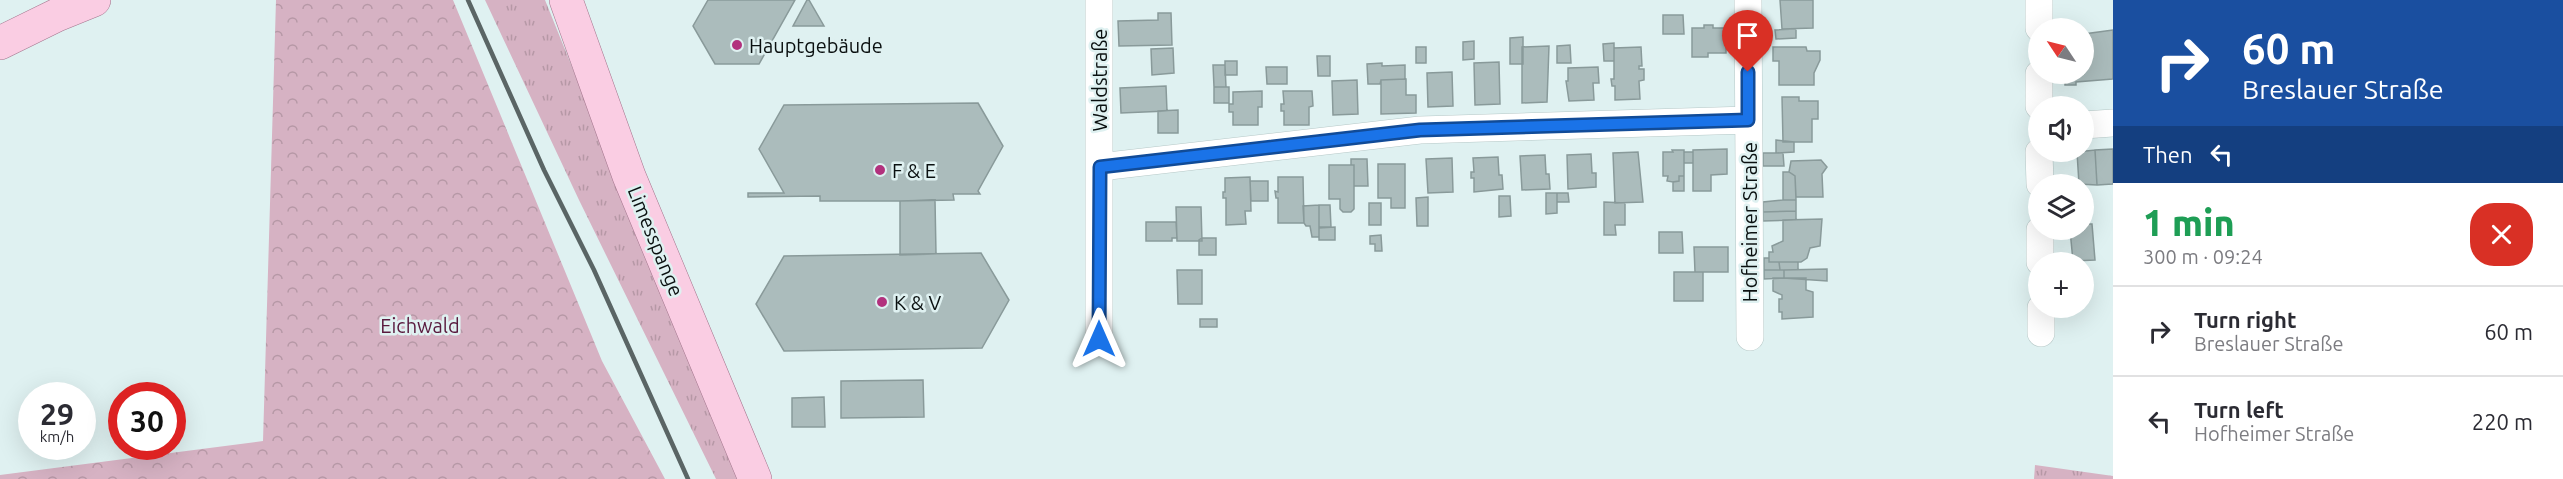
<!DOCTYPE html>
<html lang="en">
<head>
<meta charset="utf-8">
<style>
  body { margin:0; font-family:Ubuntu,sans-serif; background:#f2f2f3; color:#2b2b33; height:100vh; display:flex; flex-direction:column; font-size:22px; white-space:nowrap }
  * { box-sizing:border-box; margin:0 }
  p { font-size:20px; color:#7c7c81 }
  .icon { flex:none; width:33px; height:33px; fill:none; stroke:currentColor; stroke-width:2; stroke-linecap:round; stroke-linejoin:round }
  .map { position:relative; flex:1; overflow:hidden }
  .details { display:flex; flex-direction:column; background:#fff; width:450px }
  .details>* { flex:none }
  .top-card { background:#1a4fa0; color:#fff; overflow:hidden }
  .needle { width:39px; rotate:305deg }
  .buttons { position:absolute; left:2028px; top:18px; display:grid; gap:12px }
  .buttons a { display:grid; place-items:center; width:66px; height:66px; border-radius:50%; background:#fff; box-shadow:0 6px 24px #0002; font-size:30px }
  .speed { position:absolute; left:18px; top:382px; display:flex; gap:12px; font-size:30px; font-weight:700; text-align:center }
  .speed>* { display:grid; place-content:center; width:78px; height:78px; border-radius:50%; background:#fff; box-shadow:0 6px 24px #0002; line-height:1 }
  .speed small { font-size:15px; font-weight:400 }
  .speed .limit { border:9px solid #d22; background:#fff; color:#111 }
  .pin { position:absolute; display:grid; place-items:center; width:51px; height:51px; color:#fff; margin:-62px -26px; border-radius:50% 50% 50% 0; rotate:-45deg; box-shadow:0 0 6px #0007 }
  .pin .icon { rotate:45deg }
  .me { position:absolute; width:66px; margin:-33px; rotate:0deg; stroke-linejoin:round; filter:drop-shadow(0 0 4px #0008) }
  .turn { display:flex; align-items:center; gap:21px; height:126px; padding:0 30px; font-size:27px }
  .turn .icon { width:78px; height:78px; stroke-width:2.5 }
  .turn b { display:block; font-size:42px; line-height:51px }
  .then { display:flex; align-items:center; height:57px; padding:0 30px; background:#0003; gap:12px; font-size:22px }
  .round { display:grid; place-items:center; flex:none; width:63px; height:63px; border-radius:24px; background:#f2f2f3 }
  .head { display:flex; align-items:center; justify-content:space-between; height:102px; padding:0 30px }
  h1 { font-size:36px; font-weight:800; line-height:45px; color:#1e9e55 }
  ul { padding:0; list-style:none }
  li { display:flex; align-items:center; gap:18px; height:90px; padding:0 30px; border-top:2px solid #e1e1e2 }
  li div { flex:1 }
  li b { display:block; font-size:22px }
  li em { font-style:normal }
  main { display:flex; flex:1; min-height:0 }
  .map>svg:first-child { display:block }
  .grass { fill:url(#grass-tufts) }
  .forest { fill:url(#forest-crowns) }
  .building { fill:#abbcbc; stroke:#899a9a; stroke-width:1.5 }
  .lines { fill:none; stroke-linecap:round; stroke-linejoin:round }
  .minor-casing { stroke:#b6c8c7; stroke-width:28 }
  .major-casing { stroke:#a3758d; stroke-width:34 }
  .minor { stroke:#fff; stroke-width:27 }
  .major { stroke:#facde3; stroke-width:33 }
  .rail { stroke:#5a6565; stroke-width:4.5 }
  .route-casing { stroke:#114b97; stroke-width:15 }
  .route { stroke:#1a73e8; stroke-width:10 }
  .poi-dot { fill:#b2317d; stroke:#dff1f1; stroke-width:2 }
  .labels { text-anchor:middle; dominant-baseline:central; stroke-width:5; stroke-linejoin:round; paint-order:stroke }
  .poi-label { font-size:20px; fill:#0a1010; stroke:#dff1f1; text-anchor:start }
  .street-label { font-size:20px; fill:#0a1010; stroke:#dff1f1 }
  .park-label { font-size:20px; fill:#591a3e; stroke:#dff1f1 }
</style>
</head>
<body>
<main>
<div class="map">
<svg width="2113" height="479" viewBox="0 0 2113 479">
  <defs>
    <pattern id="grass-tufts" width="24" height="20" patternUnits="userSpaceOnUse" patternTransform="scale(1.5)"><rect width="24" height="20" fill="#d6b2c3"/><path d="M3 7l-1-3M5 7V3M7 7l1-3M15 17l-1-3M17 17v-4M19 17l1-3" fill="none" stroke="#b698a6"/></pattern>
    <pattern id="forest-crowns" width="20" height="18" patternUnits="userSpaceOnUse" patternTransform="scale(1.5)"><rect width="20" height="18" fill="#d6b2c3"/><path d="M2 6a3 3 0 1 1 6 0M12 15a3 3 0 1 1 6 0" fill="none" stroke="#b698a6"/></pattern>
  </defs>
  <rect width="100%" height="100%" fill="#dff1f1"/>
  <path class="grass" d="M485,0h60l161,399 35,80h-25l-137,-279z
    M2035,465l78,11v3h-79z"/>
  <path class="forest" d="M276,0h177l149,361 63,118h-665v-4l263,-34z"/>
  <path class="building" d="M708,0h87l-36,64h-44l-22,-38z
    M807,0h2l15,26h-31z
    M1780,0h33v28l-31,1z
    M1158,13h13l1,32 -53,1 -1,-25 40,-1z
    M1663,15h20l1,19h-21z
    M1704,25h9v3h13v25h-18v4h-16v-29h12z
    M1796,29v9l-20,1 -1,-9z
    M2113,30v49l-37,3v3h-11v-10l19,-1v-40z
    M1523,37v27h-13v-26z
    M1474,41v18l-11,1v-18z
    M1614,43v18h-10l-1,-17z
    M1570,45l1,18h-14v-17z
    M1549,46l-2,56 -25,1v-56z
    M1416,47h10v16h-10z
    M1641,47l1,19h-3v3h5v11l-5,1 1,18 -25,1v-14h-3l-1,-7h3v-31z
    M1773,47h33l1,4h13v9l-6,13v12h-35v-24h-6z
    M1173,48l1,25 -22,2 -1,-26z
    M1317,56h13v20h-12z
    M1225,61h12v14h-12z
    M1499,62l1,42 -25,1 -1,-42z
    M1382,63v3l23,-1v14l-24,1 -1,4h-12l-1,-20z
    M1213,65h12l1,22h-12z
    M1266,67h21v17h-20z
    M1598,67l1,16h-6l1,17 -25,1 -3,-20h2v-13z
    M1452,72l1,34 -25,1 -1,-34z
    M1406,79v16h10v18l-35,1v-34z
    M1357,80l1,34 -25,1 -1,-34z
    M1166,86l1,25 -46,2 -1,-25z
    M1214,87h15v16h-15z
    M1262,91v16h-4v18h-25v-13h-4v-8h4v-12z
    M1283,91h29l1,15 -4,1v18h-25v-14h-3v-7h3z
    M1782,97h17v4h19v18h-6v23h-29z
    M978,103l25,43 -25,45 2,3h-27l1,6 -54,1h-80v-5l-72,1v-4h36l-25,-44 25,-44z
    M1178,110v23h-20v-22z
    M1776,140l18,2v10l-18,1z
    M1727,149v25l-16,1v16h-18v-41z
    M2113,149v35l-16,1 -2,-35z
    M1672,150h12v26h-5v5l-6,1 -6,-1 1,-5h-5v-24h10z
    M2095,150l2,35 -18,-1 -2,-32z
    M1638,152l5,50 -28,1 -2,-50z
    M1684,152h9v11h-9z
    M1763,153h20l1,13h-21z
    M1591,154l1,19h4v14l-28,2 -1,-34z
    M1545,155l1,19h3l1,15 -28,1 -2,-34z
    M1498,157l1,18h3l1,14 -29,3v-14h-3v-6h3l-1,-14z
    M1452,158l1,34 -25,1 -2,-34z
    M1351,159h16l1,27h-14v-21h-3z
    M1821,160l6,7 -5,7 1,23h-27l-1,-21 -6,-4 2,-11z
    M1378,164h27v44h-14v-10h-13z
    M1329,165h25v44l-3,3h-8l-3,-3v-10h-11z
    M1783,172h6l6,4 1,24h-13z
    M1679,176h5v15h-11v-9l6,-1z
    M1250,177l1,34h-6l1,13 -20,1v-27h-3v-6h2v-14z
    M1278,177h25l1,46h-26v-25h-2l-1,-7 3,1z
    M1250,181h18v20h-17z
    M1546,193h11v20l-11,1z
    M1557,193h11l1,9h-12z
    M1499,196h11l1,20 -12,1z
    M1428,197v29h-11l-1,-28z
    M935,200l1,54 -36,1v-54z
    M1783,200h13v11l-33,1v-10z
    M1604,202l21,1v22h-10l1,10h-12z
    M1369,203h12v22h-12z
    M1319,205h11l1,22h-12z
    M1319,205v32h-7l-2,-11h-4l-2,-3 -1,-17z
    M1176,207h25l1,34h-25z
    M1796,211v9l-33,1v-9z
    M1822,219l-2,27 -10,2 -3,10 -6,4h-32v-10h4l-1,-6 11,-5v-21z
    M1146,222h30l1,16h-5v3h-26z
    M2084,224h8l3,36 -22,1 -3,-31h14z
    M1335,227v13h-16v-12z
    M1659,232h23l1,21h-24z
    M1381,235l1,16h-7v-7h-5v-8z
    M1202,238h14v17h-17v-15z
    M1694,247h34v25h-33z
    M981,253l28,47 -27,48 -198,3 -28,-47 28,-48z
    M1764,258h5v4h10l1,8h-16z
    M1779,262h19v8h-18z
    M1827,269v12l-43,-3v-8z
    M1177,270h25v34h-24z
    M1764,270h20v8l-20,1z
    M1674,272h29v29h-29z
    M1773,278h33v12l7,2v25l-31,2v-7h-3v-13h3v-4l-9,-4z
    M1200,319h17v8h-17z
    M923,380l1,37 -83,1v-37z
    M824,397l1,30h-33v-29z"/>
  <g class="lines">
    <g class="minor-casing">
      <path id="minor" d="M1099,0v339
        M1748,0l2,337
        M2039,28v-28
        M2039,74v32
        M2084,125l29,-2
        M2039,152l1,32
        M1100,167l320,-37 328,-10
        M2040,230v32
        M2041,308v25"/>
    </g>
    <g class="major-casing">
      <path id="major" d="M566,0l63,176 126,303
        M0,43l57,-28 37,-15"/>
    </g>
    <use href="#minor" class="minor"/>
    <use href="#major" class="major"/>
    <path class="rail" d="M468,0l76,170 50,100 94,209"/>
  </g>
  <g class="lines">
    <g class="route-casing">
      <path id="route" d="M1099,339l1,-172 320,-37 328,-10v-48"/>
    </g>
    <use href="#route" class="route"/>
  </g>
  <g class="poi-dot">
    <circle cx="737" cy="45" r="6"/>
    <circle cx="880" cy="170" r="6"/>
    <circle cx="882" cy="302" r="6"/>
  </g>
  <g class="labels">
    <g class="poi-label">
      <text x="749" y="45">Hauptgebäude</text>
      <text x="892" y="170">F &amp; E</text>
      <text x="894" y="302">K &amp; V</text>
    </g>
    <g class="street-label">
      <text transform="translate(1099 80) rotate(-90)">Waldstraße</text>
      <text transform="translate(1749 222) rotate(-90)">Hofheimer Straße</text>
      <text transform="translate(656 241) rotate(68)">Limesspange</text>
    </g>
    <g class="park-label">
      <text x="420" y="325">Eichwald</text>
    </g>
  </g>
</svg>
<div class="buttons">
<a><svg class="needle" viewBox="-14 -14 28 28"><path d="M0-13l5 13h-10z" fill="#e53935"/><path d="M0 13l5-13h-10z" fill="#7c7c81"/></svg></a>
<a><svg class="icon" aria-label="sound" viewBox="0 0 24 24"><path d="M4 9h4l5-4v14l-5-4H4zM17 9q2 3 0 6"/></svg></a>
<a><svg class="icon" aria-label="layers" viewBox="0 0 24 24"><path d="M12 4l9 5-9 5-9-5zM3 14l9 5 9-5"/></svg></a>
<a>+</a>
</div>
<div class="speed"><div>29<small>km/h</small></div><div class="limit">30</div></div>
<div class="pin" style="left:1748px;top:72px;background:#d93025"><svg class="icon" aria-label="arrive" viewBox="0 0 24 24"><path d="M6 21V4h12l-3 4 3 4H6"/></svg></div>
<svg class="me" style="left:1099px;top:339px" viewBox="-20 -20 40 40"><path d="M0-17L14 15 0 8-14 15z" fill="#1a73e8" stroke="#fff" stroke-width="4"/></svg>
</div>
<section class="details">
<div class="top-card">
<div class="turn"><svg class="icon" aria-label="right" viewBox="0 0 24 24"><path d="M7 20v-9h11M14 6l5 5-5 5"/></svg><div><b>60 m</b>Breslauer Straße</div></div>
<div class="then">Then<svg class="icon" aria-label="left" viewBox="0 0 24 24"><path d="M17 20v-9H6M10 6l-5 5 5 5"/></svg></div>
</div>
<div class="head"><div><h1>1 min</h1><p>300 m · 09:24</p></div><a class="round" style="background:#d93025;color:#fff"><svg class="icon" aria-label="close" viewBox="0 0 24 24"><path d="M6 6l12 12M18 6L6 18"/></svg></a></div>
<ul>
<li><svg class="icon" aria-label="right" viewBox="0 0 24 24"><path d="M7 20v-9h11M14 6l5 5-5 5"/></svg><div><b>Turn right</b><p>Breslauer Straße</p></div><em>60 m</em></li>
<li><svg class="icon" aria-label="left" viewBox="0 0 24 24"><path d="M17 20v-9H6M10 6l-5 5 5 5"/></svg><div><b>Turn left</b><p>Hofheimer Straße</p></div><em>220 m</em></li>
</ul>
</section>
</main>
</body>
</html>
